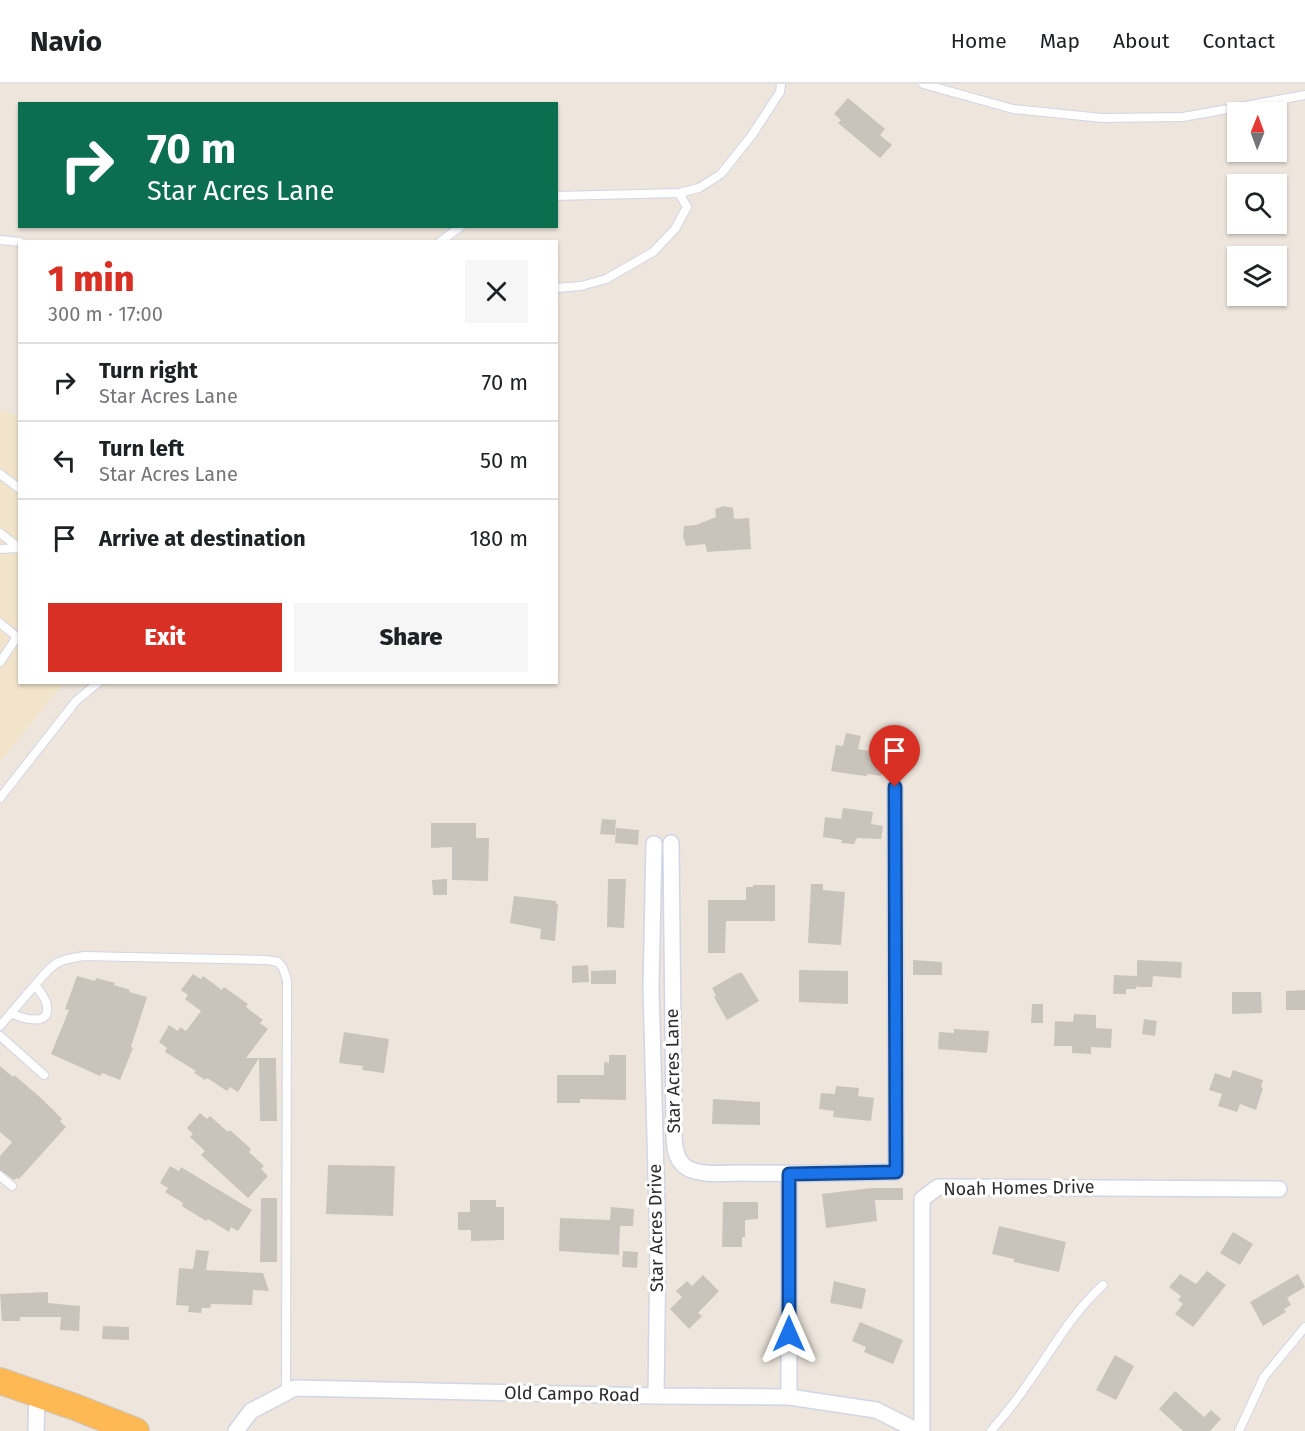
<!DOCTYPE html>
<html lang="en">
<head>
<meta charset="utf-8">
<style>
  body { margin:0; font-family:"Fira Sans",sans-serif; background:#f6f6f6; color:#202124; height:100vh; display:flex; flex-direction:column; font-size:22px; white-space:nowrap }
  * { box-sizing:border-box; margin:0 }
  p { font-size:20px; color:#757577 }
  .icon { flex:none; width:33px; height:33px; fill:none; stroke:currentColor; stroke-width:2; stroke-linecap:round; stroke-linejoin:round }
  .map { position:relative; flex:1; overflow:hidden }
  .drawer { position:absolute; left:18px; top:156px; width:540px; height:444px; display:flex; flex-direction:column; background:#fff; border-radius:0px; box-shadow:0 2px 4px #0004 }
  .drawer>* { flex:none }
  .banner { position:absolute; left:18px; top:18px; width:540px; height:126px; border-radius:0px; box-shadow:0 2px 4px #0004; background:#0b6e4f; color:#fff; overflow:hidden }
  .needle { width:39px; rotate:1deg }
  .fabs { position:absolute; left:1227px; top:18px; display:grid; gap:12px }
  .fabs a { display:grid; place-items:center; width:60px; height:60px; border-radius:0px; background:#fff; box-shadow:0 2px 4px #0004; font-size:30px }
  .pin { position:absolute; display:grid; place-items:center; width:51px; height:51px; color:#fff; margin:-62px -26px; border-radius:50% 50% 50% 0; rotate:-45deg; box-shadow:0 0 6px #0007 }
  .pin .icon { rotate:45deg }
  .me { position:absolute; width:66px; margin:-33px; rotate:0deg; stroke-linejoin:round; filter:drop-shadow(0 0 4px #0008) }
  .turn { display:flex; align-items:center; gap:21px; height:126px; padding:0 30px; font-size:27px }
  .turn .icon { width:78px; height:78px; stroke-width:2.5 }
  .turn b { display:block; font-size:42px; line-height:51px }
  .round { display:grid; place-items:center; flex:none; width:63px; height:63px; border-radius:0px; background:#f6f6f6 }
  .headline { display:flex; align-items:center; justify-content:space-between; height:102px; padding:0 30px }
  h1 { font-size:36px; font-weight:800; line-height:45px; color:#d93025 }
  .cta { display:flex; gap:12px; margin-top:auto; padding:12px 30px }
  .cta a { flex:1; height:69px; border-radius:0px; background:#d93025; color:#fff; font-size:24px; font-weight:800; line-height:69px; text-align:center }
  .cta a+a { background:#f6f6f6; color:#202124 }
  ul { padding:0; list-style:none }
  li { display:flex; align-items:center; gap:18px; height:78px; padding:0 30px; border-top:2px solid #e0e0e0 }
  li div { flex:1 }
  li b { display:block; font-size:22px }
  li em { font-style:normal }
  header { display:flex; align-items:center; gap:36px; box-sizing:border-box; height:84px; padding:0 30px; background:#fff; border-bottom:2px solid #e0e0e0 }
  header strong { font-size:28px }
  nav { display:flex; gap:33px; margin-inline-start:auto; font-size:21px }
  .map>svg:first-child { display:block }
  .education { fill:#f1e4ca }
  .building { fill:#c9c4bb }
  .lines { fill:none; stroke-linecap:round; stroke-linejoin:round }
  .service-casing { stroke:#d1d5e5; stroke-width:10 }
  .minor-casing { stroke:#d1d5e5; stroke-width:18 }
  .trunk-casing { stroke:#c8c8c8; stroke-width:28 }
  .service { stroke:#fff; stroke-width:8 }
  .minor { stroke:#fff; stroke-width:15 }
  .trunk { stroke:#feb854; stroke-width:26 }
  .route-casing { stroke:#114b97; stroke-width:15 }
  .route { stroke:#1a73e8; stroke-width:10 }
  .labels { text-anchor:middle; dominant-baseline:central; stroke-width:6; stroke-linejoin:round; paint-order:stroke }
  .street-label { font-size:18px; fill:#2b2b2b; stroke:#fff }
</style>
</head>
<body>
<header>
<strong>Navio</strong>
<nav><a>Home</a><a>Map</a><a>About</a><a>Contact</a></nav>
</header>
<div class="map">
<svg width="1305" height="1347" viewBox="0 0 1305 1347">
  <rect width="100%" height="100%" fill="#eee6dc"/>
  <path class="education" d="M0,325l19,8 1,265 44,1 -64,79z"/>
  <path class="building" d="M848,14l37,31 -5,6 12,10 -12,13 -42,-35 3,-3 -7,-6z
    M724,422l9,2 1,11 15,-1 2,31 -44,3 -2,-8 -19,2 -3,-10 1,-10 12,-1 20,-8 -1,-8z
    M846,649l15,3 -3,13 27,5 -4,22 -14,-2v2l-10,-1 -26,-4 5,-26 7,1z
    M843,724l30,4 -2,12 12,2 -2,13 -24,-1 -3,6 -13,-1 1,-3 -19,-3 2,-20 16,2z
    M602,735l14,1 -1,15 -15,-1z
    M431,739h45v15h13l-1,43 -36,-1v-33l-21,1z
    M616,744l23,2 -1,15 -23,-2z
    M447,795v16h-14l-1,-15z
    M608,795h18l-2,49 -17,-1z
    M811,800h12v6l22,2 -4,53 -33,-2z
    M753,801h22v36h-49l-1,32h-17v-53h38v-13h7z
    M514,812l42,5v3h2l-3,37 -15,-2 1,-10 -31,-6z
    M913,876l29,2v13h-29z
    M1137,876l45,2 -1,16 -28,-2 -1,11h-15v-3l-1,5h-10v5h-13l1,-19 23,1z
    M588,881l1,17 -17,1v-17z
    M616,886v14h-25v-13z
    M799,886l49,1v33l-49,-2z
    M738,889h4l17,28 -32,19 -13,-23 2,-1 -4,-8z
    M193,890l8,5 2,-3 19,14 2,-3 24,17 -2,3 17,13 -3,3 8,6 -22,29h13l-21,34 -8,-5 -3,4 -20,-13 -2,2 -11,-7 2,-2 -31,-19 2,-4 -8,-6 10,-17 9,6 2,-4 6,4 15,-20 -16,-12 3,-4 -7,-5z
    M77,892l18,5 1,-3 19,5 -1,2 16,5 -1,2 18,5 -16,50 2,1 -13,32 -18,-7 -2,3 -49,-22 18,-44 -4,-1z
    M1305,906v20h-19v-19z
    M1232,908h29l1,21 -30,1z
    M1032,920h11v19h-12z
    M1074,930l22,1v13l16,1 -1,19 -20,-1v7l-19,-1v-7h-18l1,-25 18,1z
    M1144,935l13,2 -2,15 -13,-2z
    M954,945l35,2 -2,22 -49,-4 1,-17 15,1z
    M344,948l45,7 -5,34 -22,-3 1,-4 -24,-3z
    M609,971h17v45l-46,-1v4h-23v-28h47v-13l5,1z
    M259,974h17l1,63h-17z
    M0,982l13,11 1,-2 27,23 21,21 -2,2 6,6 -47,52 -2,-1 -3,2 -14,-10v-14l12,-14 -12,-10z
    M1233,986l30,10 -2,7 2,1 -7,22 -16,-6 -3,8 -19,-6 4,-12 -13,-4 6,-17 15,5z
    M836,1002l23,2 -1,8 16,2 -3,23 -38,-4 1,-6 -15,-2 2,-16 14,1z
    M713,1015l47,3v23l-48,-1z
    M200,1029l7,6 3,-3 18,16 2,-2 21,19 -2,3 15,14 -3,3 7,7 -20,22 -47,-43 4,-4 -15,-14 3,-3 -6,-6z
    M328,1081l67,1 -2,50 -67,-2z
    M170,1082l9,5 2,-4 71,43 -14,21 -7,-4 -2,5 -21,-13 -2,2 -24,-15 1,-3 -18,-11 3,-4 -8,-5z
    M872,1104h31v12h-28l2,21 -51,7 -4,-34z
    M261,1114h16v64h-17z
    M470,1116h26v7h8v33l-33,1v-11h-13v-18h12z
    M723,1118h35v17l-13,1v17h-3v10h-20z
    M611,1123l23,2 -1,17h-13l-1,29 -60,-4 1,-33 50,2z
    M999,1142l67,16 -7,30 -45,-10v-3l-22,-5z
    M1233,1148l20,12 -13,21 -20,-12z
    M196,1166l13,1 -3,19 57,3 6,18 -16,-1 -1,15 -41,-1 -1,4h-8l-1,5 -13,-1 1,-6 -13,-1 3,-37 14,1z
    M623,1167l15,1 -1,16 -15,-1z
    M1207,1187l19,14 -33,42 -18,-13 8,-10 -5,-4 3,-4 -12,-9 11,-13 16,10z
    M1298,1190l7,13 -18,11 4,7 -7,4 2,3 -23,14 -13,-24z
    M703,1191l16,16 -21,22 4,3 -13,13 -19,-20 12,-12 -6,-6 11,-10 5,5z
    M834,1197l32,8 -4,20 -32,-6z
    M48,1208v11l32,3 -1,25 -19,-1 1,-13h-41v4h-18l-2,-27z
    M860,1238l43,18 -10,24 -29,-12 2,-5 -14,-6z
    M103,1242l26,1v13l-27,-1z
    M1115,1271l19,11 -18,34 -20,-10z
    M1175,1307l29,26 7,-7 10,9 -11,12h-27l-24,-22z"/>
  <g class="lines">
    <g class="service-casing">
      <path id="service" d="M923,0l90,25 89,9 81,-1 122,-22
        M556,112l123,-3 20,-5 22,-14 31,-39 28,-43 1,-8
        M0,156l20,2
        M440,158l21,-16
        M556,204l25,-2 25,-7 47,-27 22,-23 12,-22 -8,-14
        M0,390l20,15
        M0,449l19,15
        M0,465l19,-1
        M0,539l17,14 -17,25
        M0,714l76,-97 23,-19
        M35,901c19,-22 20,-25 49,-29l183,4 11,2 5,6 4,12 -1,412
        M0,942l35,-41c4,5 9,11 11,17 8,26 -23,17 -35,11
        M0,952l44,39
        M0,1092l12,10
        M991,1347c12,-15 25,-29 35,-45 25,-34 45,-72 77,-101
        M1239,1347l25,-54 41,-50"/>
    </g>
    <g class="minor-casing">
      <path id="minor" d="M671,759l3,283c0,14 -1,33 13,42 14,8 39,5 55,5 51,1 103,0 154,-1l-1,-385
        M654,760l-3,145 7,258 -2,149
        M789,1090v223
        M36,1347l1,-37
        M236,1347l15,-20 44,-23 361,8 133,1 87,13 42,21
        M922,1347v-232l16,-12 341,2"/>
    </g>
    <g class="trunk-casing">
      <path id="trunk" d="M0,1297l75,26 61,24"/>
    </g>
    <use href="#service" class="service"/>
    <use href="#minor" class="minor"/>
    <use href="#trunk" class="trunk"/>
  </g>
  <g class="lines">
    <g class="route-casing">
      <path id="route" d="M789,1250v-160l107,-2 -1,-385"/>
    </g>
    <use href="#route" class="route"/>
  </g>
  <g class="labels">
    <g class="street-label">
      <text transform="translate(673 987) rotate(-91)">Star Acres Lane</text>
      <text transform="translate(1019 1104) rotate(-1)">Noah Homes Drive</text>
      <text transform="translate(656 1144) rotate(-91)">Star Acres Drive</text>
      <text transform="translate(572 1310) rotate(1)">Old Campo Road</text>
    </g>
  </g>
</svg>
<div class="fabs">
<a><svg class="needle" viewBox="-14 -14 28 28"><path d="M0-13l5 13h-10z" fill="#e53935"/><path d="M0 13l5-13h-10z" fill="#757577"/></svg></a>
<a><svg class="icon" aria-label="search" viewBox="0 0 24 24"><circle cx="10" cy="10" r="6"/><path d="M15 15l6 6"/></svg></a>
<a><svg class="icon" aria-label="layers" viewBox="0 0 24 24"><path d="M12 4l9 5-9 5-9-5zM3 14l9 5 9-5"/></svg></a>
</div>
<div class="pin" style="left:895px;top:703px;background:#d93025"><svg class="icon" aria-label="arrive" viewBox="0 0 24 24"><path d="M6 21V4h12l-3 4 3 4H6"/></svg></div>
<svg class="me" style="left:789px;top:1250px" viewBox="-20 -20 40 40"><path d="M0-17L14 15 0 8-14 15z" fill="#1a73e8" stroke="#fff" stroke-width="4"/></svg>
<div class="banner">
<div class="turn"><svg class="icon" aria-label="right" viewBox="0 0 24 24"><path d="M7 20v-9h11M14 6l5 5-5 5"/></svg><div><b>70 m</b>Star Acres Lane</div></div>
</div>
<section class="drawer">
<div class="headline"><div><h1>1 min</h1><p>300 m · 17:00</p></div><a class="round"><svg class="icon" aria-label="close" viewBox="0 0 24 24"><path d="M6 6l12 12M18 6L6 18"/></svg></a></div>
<ul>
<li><svg class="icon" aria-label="right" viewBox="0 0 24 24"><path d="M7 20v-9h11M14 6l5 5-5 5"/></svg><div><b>Turn right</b><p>Star Acres Lane</p></div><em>70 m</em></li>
<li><svg class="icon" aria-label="left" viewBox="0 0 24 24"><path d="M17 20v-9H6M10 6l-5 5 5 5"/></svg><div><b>Turn left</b><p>Star Acres Lane</p></div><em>50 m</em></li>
<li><svg class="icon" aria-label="arrive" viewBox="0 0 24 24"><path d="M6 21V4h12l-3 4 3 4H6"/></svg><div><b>Arrive at destination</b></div><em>180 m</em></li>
</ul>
<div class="cta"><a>Exit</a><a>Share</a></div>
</section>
</div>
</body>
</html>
